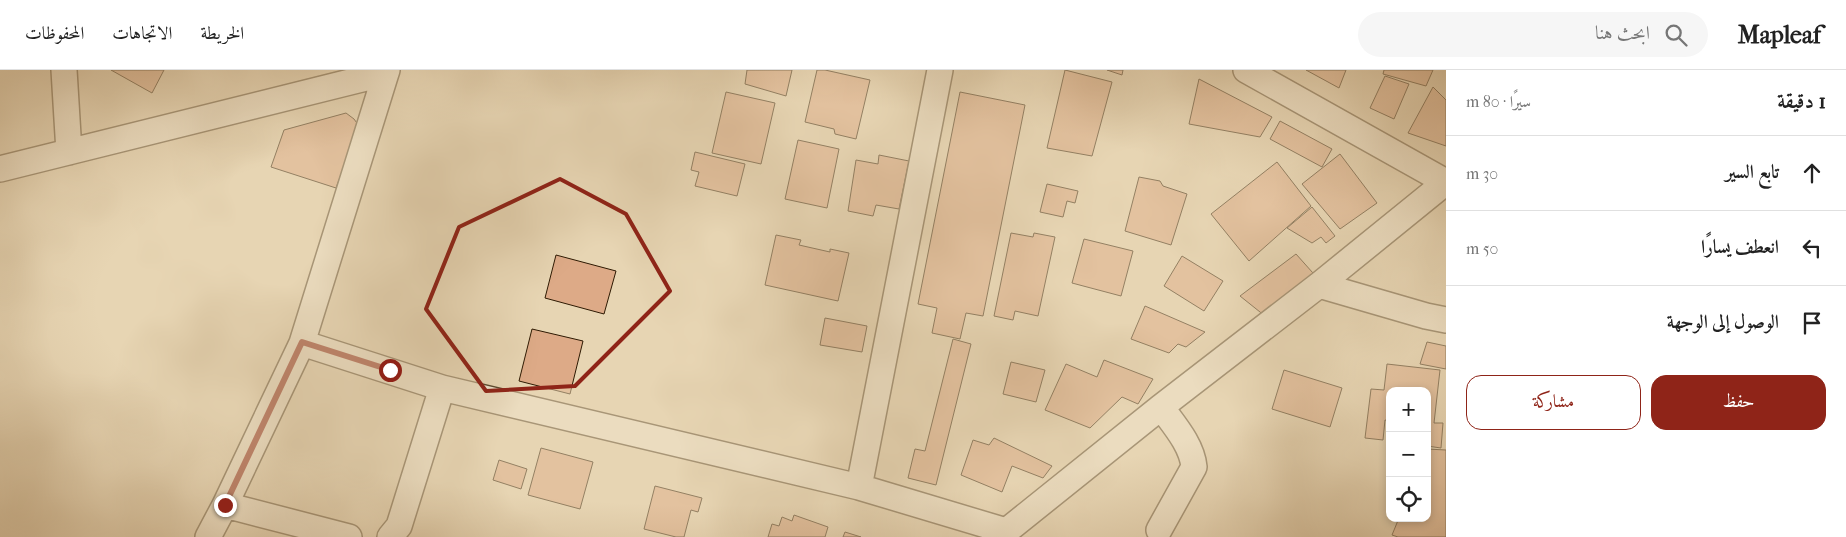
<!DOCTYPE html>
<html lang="ar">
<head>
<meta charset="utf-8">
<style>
  :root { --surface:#fff; --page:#f6f6f6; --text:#222; --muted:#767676; --line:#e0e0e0; --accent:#8f2418 }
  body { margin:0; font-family:"IM FELL French Canon",Amiri,serif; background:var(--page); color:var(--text); direction:rtl }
  .controls { position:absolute; right:15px; bottom:15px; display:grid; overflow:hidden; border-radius:10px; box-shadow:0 2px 8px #0003 }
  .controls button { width:45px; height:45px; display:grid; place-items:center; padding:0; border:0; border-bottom:1px solid var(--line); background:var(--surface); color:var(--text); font:25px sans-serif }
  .stop { position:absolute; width:15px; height:15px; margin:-11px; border:4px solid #8f2418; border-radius:50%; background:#fff }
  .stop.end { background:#8f2418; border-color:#fff; box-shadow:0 1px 5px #0008 }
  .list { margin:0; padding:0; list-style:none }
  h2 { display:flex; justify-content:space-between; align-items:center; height:65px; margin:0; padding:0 20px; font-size:21px }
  h2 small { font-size:16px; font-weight:400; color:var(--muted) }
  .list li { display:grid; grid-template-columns:32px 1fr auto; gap:15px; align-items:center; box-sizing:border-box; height:75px; padding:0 20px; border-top:1px solid var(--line) }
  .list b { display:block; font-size:19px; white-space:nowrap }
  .list em { font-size:16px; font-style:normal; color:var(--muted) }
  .actions { display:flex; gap:10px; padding:15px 20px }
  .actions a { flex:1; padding:11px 0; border:1px solid var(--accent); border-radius:15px; text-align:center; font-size:18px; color:var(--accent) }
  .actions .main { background:var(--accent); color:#fff }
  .icon { flex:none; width:28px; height:28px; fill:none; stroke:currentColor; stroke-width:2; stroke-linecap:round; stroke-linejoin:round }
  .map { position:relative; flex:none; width:1446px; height:467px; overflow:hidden; direction:ltr }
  header { display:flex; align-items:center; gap:30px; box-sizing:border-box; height:70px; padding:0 25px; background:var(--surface); border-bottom:1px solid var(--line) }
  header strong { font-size:24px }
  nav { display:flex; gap:28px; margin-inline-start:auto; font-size:18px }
  .search { width:350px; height:45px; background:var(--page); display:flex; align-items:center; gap:12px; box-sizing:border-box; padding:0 18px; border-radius:28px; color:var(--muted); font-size:19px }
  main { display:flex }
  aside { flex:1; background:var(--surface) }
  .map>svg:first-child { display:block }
  .building { fill:#ddaa87; stroke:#2e1a03 }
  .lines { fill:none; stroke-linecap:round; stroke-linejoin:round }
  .minor-casing { stroke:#5c492f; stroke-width:28 }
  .minor { stroke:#efe4ce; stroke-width:25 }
  .route { stroke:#8f2418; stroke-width:6 }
  .marked { fill:none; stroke:#8f2418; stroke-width:4; stroke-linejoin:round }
</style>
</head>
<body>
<header>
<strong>Mapleaf</strong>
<div class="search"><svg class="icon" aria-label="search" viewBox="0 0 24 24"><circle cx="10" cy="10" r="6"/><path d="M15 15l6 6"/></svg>ابحث هنا</div>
<nav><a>الخريطة</a><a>الاتجاهات</a><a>المحفوظات</a></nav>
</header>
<main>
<aside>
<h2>1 دقيقة<small>سيرًا · 80 m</small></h2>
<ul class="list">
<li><svg class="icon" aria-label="ahead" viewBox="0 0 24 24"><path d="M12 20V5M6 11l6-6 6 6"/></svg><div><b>تابع السير</b></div><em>30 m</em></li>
<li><svg class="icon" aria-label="left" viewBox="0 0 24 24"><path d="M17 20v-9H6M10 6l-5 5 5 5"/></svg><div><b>انعطف يسارًا</b></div><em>50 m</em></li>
<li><svg class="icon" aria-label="arrive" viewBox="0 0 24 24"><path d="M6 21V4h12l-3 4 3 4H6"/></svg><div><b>الوصول إلى الوجهة</b></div></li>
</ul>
<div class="actions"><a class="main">حفظ</a><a>مشاركة</a></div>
</aside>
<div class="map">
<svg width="1446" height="467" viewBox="0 0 1446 467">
  <rect width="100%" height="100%" fill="#e7d5b3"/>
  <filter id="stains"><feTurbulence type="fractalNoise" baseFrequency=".004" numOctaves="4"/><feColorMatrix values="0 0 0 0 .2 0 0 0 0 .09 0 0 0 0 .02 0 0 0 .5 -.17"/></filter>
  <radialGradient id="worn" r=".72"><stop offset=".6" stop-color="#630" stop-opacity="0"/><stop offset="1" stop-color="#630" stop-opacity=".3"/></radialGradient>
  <!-- building -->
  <path class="building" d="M111,0H164L152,23Z
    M747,0H792L786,26L745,14Z
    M817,0H825L870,10L856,69L835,64L834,59L805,52Z
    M1065,0L1112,12L1092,86L1047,78Z
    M1107,0H1123L1122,5Z
    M1306,0H1346L1339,18Z
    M1384,0H1433L1426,16L1383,4Z
    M1385,6L1409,14L1394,49L1370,38Z
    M1199,9L1272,47L1260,67L1189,54Z
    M1433,17L1446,30V76L1408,63Z
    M726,22L775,33L761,94L712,83Z
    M960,22L1025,35L983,246L966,243L960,269L932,263L937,238L918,234Z
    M346,43L354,49L359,56L336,118L271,97L284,60Z
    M1280,51L1332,79L1322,97L1270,69Z
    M798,70L839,79L827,138L785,129Z
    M695,82L745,94L737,126L695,116L699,102L691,100Z
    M1340,84L1377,133L1340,159L1302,114Z
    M879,85L909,91L899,139L876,135L873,146L848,141L856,90L878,94Z
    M1277,92L1311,136L1249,191L1211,144Z
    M1139,107L1160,111L1163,116L1187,124L1171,175L1125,161Z
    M1047,114L1078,121L1075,133L1067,131L1063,147L1040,142Z
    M1312,137L1335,166L1326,173L1321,167L1312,173L1287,158Z
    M1011,163L1033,167L1034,163L1055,167L1038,246L1015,241L1013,250L994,246Z
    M776,165L801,170L799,175L830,182V179L849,183L838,231L765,215Z
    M1084,169L1133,181L1121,226L1072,213Z
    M1296,184L1321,212L1265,246L1240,226Z
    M556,185L616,201L604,244L545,228Z
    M1182,186L1223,211L1204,241L1164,216Z
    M1145,236L1205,262L1186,277L1178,274L1169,283L1131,269Z
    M825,248L867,256L862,282L820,275Z
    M532,259L583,271L570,324L519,311Z
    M953,269L971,274L936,415L908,408L915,379L925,381Z
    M1427,272L1446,276V299L1420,294Z
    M1104,290L1153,309L1138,334L1122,327L1090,358L1045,340L1066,294L1097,307Z
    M1011,292L1045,300L1036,332L1003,324Z
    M1387,294L1440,300L1434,353H1443L1441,378L1427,376V321H1390V351L1385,350L1383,370L1365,368L1371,319L1384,320Z
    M1284,300L1342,318L1330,357L1272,339Z
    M994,368L1052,396L1043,408L1012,396L1002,422L961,405L973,370L989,375Z
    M541,378L593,392L580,439L528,425Z
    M1427,379L1446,380V467H1398L1392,465L1399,448H1427Z
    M499,390L527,399L521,419L493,410Z
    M655,416L702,428L698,442L691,440L684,467H676L644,459Z
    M794,445L828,457L825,467H768L772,454L779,456L782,447L792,451Z
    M845,462L861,467H843Z"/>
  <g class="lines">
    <!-- minor casing -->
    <g class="minor-casing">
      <path id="minor" d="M64,0L69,82
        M1246,0L1446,112
        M0,99L386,3L387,0
        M1319,215L1426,246L1446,250
        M302,273L442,318L859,417L1006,461
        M859,417L940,0
        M225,435L349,467
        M1159,460L1194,397C1192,375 1174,355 1161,337
        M208,467L225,435L302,273L386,3
        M390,467L399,456L442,318
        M999,467L1161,337L1319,215L1446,112"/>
    </g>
    <!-- minor -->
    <use href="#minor" class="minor"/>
  </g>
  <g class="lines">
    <!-- route -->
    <path class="route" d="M225,435L302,272L390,300"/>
  </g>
  <!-- marked area -->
  <path d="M0 0H1446V467H0ZM560,109L626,144L670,221L575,316L486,321L426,239L459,157Z" fill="#e7d5b3" fill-opacity=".55" fill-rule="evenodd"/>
  <path class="marked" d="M560,109L626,144L670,221L575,316L486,321L426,239L459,157Z"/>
  <rect width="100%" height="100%" filter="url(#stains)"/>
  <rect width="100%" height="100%" fill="url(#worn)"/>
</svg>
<div class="controls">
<button>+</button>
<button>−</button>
<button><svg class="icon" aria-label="locate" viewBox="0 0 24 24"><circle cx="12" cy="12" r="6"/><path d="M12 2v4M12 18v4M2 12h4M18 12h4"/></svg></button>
</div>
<div class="stop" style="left:390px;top:300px"></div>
<div class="stop end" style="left:225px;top:435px"></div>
</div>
</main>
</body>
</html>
